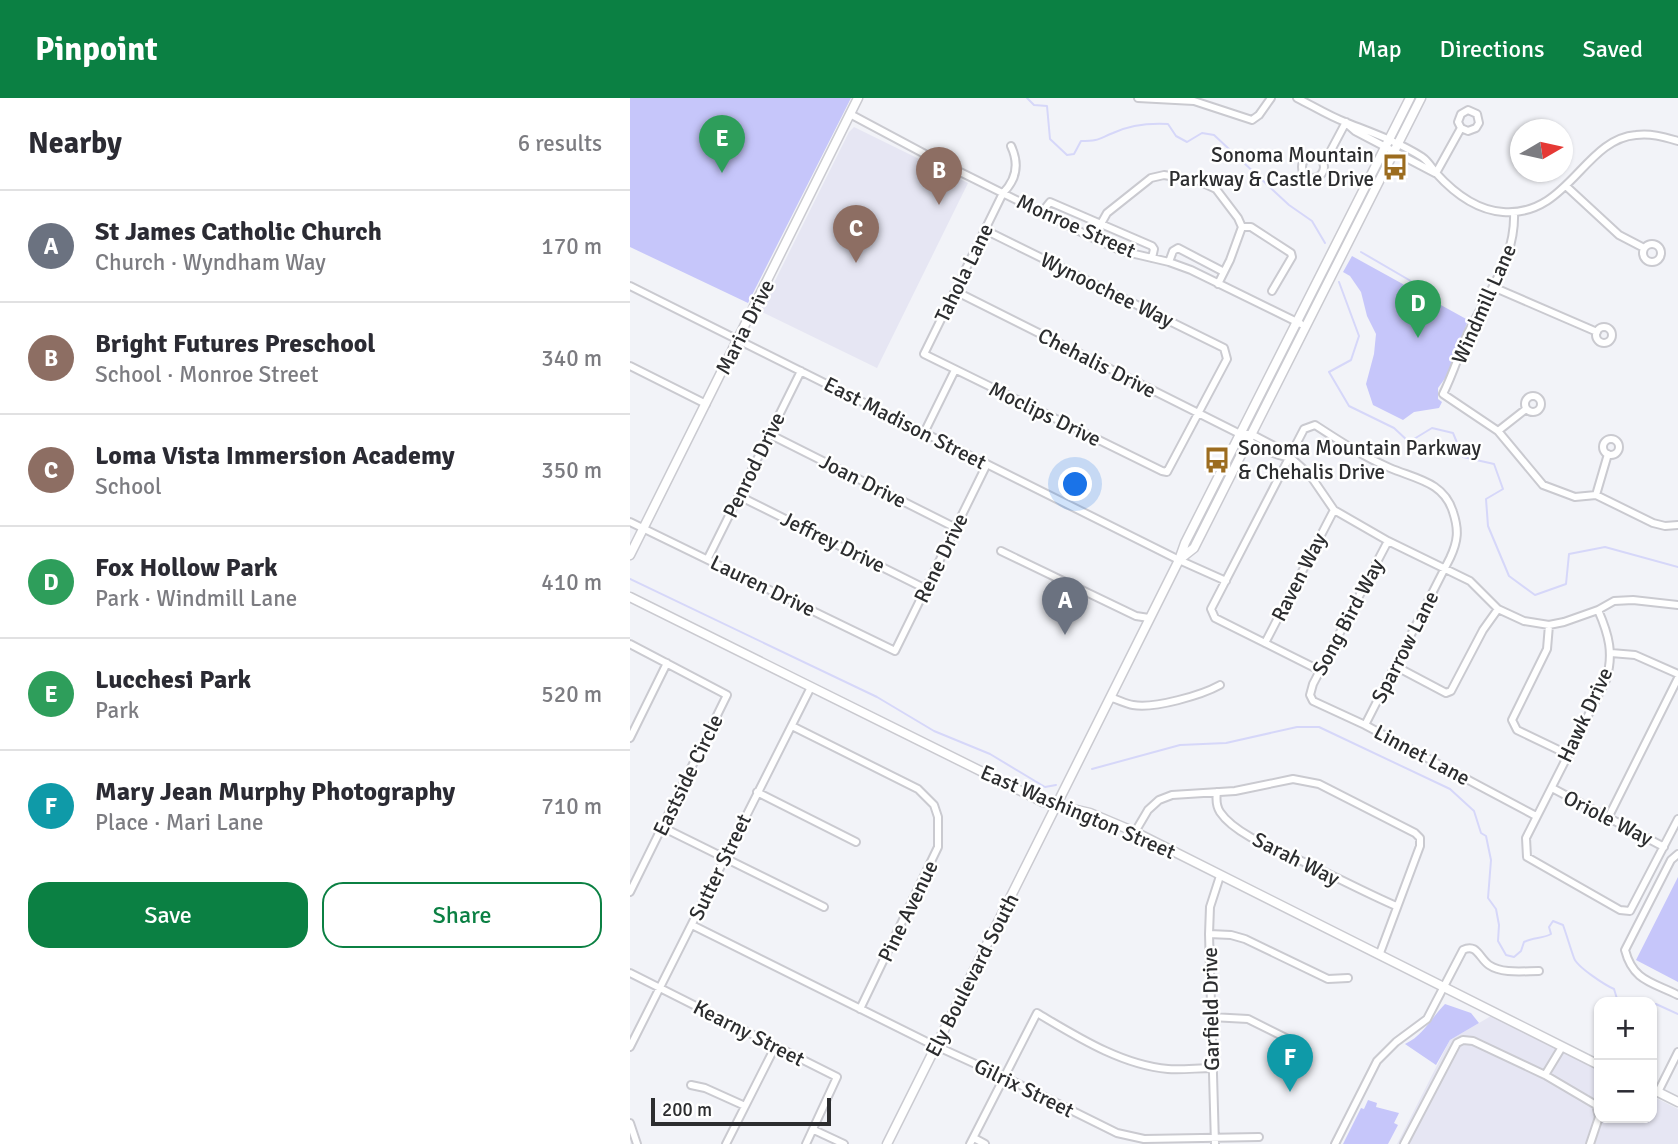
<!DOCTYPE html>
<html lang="en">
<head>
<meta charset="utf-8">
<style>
  :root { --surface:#fff; --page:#f2f2f3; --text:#2b2b33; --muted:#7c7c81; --line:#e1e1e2; --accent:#0b8043 }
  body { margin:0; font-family:Signika,sans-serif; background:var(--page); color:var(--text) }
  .controls { position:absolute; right:21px; bottom:21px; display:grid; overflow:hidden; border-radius:14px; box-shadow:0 2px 5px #0004 }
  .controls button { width:63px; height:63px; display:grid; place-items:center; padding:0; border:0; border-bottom:2px solid var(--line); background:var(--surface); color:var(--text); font:35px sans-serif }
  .compass { position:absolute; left:880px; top:21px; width:63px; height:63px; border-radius:50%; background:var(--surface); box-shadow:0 2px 5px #0004; rotate:81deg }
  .scale { position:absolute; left:21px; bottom:18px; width:180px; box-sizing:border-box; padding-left:7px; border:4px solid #2c2d2f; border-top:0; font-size:19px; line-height:24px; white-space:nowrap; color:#2c2d2f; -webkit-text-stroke:5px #fff; paint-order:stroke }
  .you { position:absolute; left:446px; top:387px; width:24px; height:24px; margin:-18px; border:5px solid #fff; border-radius:50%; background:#1a73e8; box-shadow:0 0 0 10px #1a73e833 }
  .badge { display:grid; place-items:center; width:46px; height:46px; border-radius:50%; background:var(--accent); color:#fff; font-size:23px; font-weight:700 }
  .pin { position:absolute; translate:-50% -58px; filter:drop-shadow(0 2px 4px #0008) }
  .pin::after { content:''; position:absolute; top:37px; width:24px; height:21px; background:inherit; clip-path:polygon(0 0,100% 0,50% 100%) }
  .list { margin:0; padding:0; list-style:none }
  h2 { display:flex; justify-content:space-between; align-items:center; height:91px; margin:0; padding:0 28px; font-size:30px }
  h2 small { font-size:23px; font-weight:400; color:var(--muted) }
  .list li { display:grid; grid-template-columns:46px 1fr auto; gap:21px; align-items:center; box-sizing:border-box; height:112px; padding:0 28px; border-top:2px solid var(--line) }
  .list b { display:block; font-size:26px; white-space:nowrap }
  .list p { margin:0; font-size:23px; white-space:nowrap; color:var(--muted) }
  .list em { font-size:23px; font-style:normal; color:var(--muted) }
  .actions { display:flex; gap:14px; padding:21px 28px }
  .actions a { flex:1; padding:16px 0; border:2px solid var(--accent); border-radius:21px; text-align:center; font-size:24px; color:var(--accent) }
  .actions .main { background:var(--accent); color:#fff }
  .map { position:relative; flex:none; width:1048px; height:1046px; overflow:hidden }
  header { display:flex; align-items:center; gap:42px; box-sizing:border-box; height:98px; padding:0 35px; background:var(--accent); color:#fff }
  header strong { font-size:33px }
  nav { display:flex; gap:38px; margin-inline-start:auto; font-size:24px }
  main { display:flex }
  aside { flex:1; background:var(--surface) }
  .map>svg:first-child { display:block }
  .built { fill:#e6e6f3 }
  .green { fill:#c6c6fa }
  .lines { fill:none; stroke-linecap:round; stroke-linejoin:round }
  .stream { stroke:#d6d7f9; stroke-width:2 }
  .street-casing { stroke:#cacad0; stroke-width:10 }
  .secondary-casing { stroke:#cacad0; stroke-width:11 }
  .street { stroke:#fff; stroke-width:6 }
  .secondary { stroke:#fff; stroke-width:8 }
  .labels { text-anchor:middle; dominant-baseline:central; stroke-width:5; stroke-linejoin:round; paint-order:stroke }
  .poi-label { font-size:21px; fill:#2c2d2f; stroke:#fff; text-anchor:end }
  .street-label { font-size:21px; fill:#2c2d2f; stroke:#fff }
</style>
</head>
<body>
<header>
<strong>Pinpoint</strong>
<nav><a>Map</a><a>Directions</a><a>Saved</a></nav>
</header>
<main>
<aside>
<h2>Nearby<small>6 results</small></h2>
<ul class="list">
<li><span class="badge" style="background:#6b7280">A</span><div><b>St James Catholic Church</b><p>Church · Wyndham Way</p></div><em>170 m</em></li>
<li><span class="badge" style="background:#8d6e63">B</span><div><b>Bright Futures Preschool</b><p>School · Monroe Street</p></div><em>340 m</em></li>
<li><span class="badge" style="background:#8d6e63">C</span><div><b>Loma Vista Immersion Academy</b><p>School</p></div><em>350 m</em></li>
<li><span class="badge" style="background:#2e9e5b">D</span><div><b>Fox Hollow Park</b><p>Park · Windmill Lane</p></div><em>410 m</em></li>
<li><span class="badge" style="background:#2e9e5b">E</span><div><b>Lucchesi Park</b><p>Park</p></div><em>520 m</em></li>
<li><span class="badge" style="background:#0f9aa8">F</span><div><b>Mary Jean Murphy Photography</b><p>Place · Mari Lane</p></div><em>710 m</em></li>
</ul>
<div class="actions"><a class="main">Save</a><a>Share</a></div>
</aside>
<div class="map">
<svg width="1048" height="1046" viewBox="0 0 1048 1046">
  <rect width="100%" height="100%" fill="#f2f3f8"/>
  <!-- built -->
  <path class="built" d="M224,29L338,85L247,270L130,213L219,34Z
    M861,918L969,972V1020H1022V998L1048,1011V1046H767L820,942Z"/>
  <!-- green -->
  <path class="green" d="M0,0H221L118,205L0,149Z
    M722,158L838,222L821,272L808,290V301L812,304L809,310L784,314L773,322L743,307L736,286L744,256L746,236L737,218L731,194L720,178L713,174Z
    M1048,779V884L1006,862Z
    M815,906L841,915L849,925L820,942L806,967L775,946C794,937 801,920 815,906Z
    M738,1002L747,1005L746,1009L769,1015L764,1025L768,1027L758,1046H713L731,1010L734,1011Z"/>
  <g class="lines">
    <!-- stream -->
    <path class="stream" d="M397,0L404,7L417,8L420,41L437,57L444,56L451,43C469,43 468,41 483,35C500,27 519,25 538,26L546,38L557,44L572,35L584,37L659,107L682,123L695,145
      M731,154L798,193
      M709,184L729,238L721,262L699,274L719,308L764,330L779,344L802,330L823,335L833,359L864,366L873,391L856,401L858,428L879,478L905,497L936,486L939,456L975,449L1048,469
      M0,481L247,599L304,633L360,656L415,689L426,687
      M462,671L550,647L596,645L667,629H689L820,691L844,713L851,735L856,738L861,762L858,800L866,811L869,827L868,843L876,857L884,859L891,853L894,844C904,839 912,841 921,836L919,829L923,823L933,827C937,838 940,849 944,860C947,869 975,887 984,891L988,904
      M1022,908L1026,906L1048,916"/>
    <!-- street casing -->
    <g class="street-casing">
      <path id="street" d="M508,0L564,3L622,22L629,17L641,0
        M667,0C683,8 699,18 715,24C740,34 769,44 792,59C798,63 802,70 806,75C824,95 846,112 873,114C938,119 954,41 1006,37C1021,35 1034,39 1048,43
        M220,16L308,63L463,140L492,153L539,164L561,172L671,226
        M717,26L725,33L805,75
        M672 69a11 11 0 1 1 22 0a11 11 0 1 1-22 0Z
        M691,62L699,56L716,24
        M806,75L831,30L828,24L831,16L838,12L847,16L849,25L846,30L838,33L831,30
        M937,89L989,137L1014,150
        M412,114L420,104L522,148L524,151L522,160
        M884,114C886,161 857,195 838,235C829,256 823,276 813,296L868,333L913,387L945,399L966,397L1023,425L1035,428L1048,427
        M612,129H621L661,155L662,159L642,193
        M355,132L594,250L597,261L537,374L532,373L294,256L373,95C387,81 389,65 381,48
        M463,140L477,115L521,80L534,77L569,83L586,91L608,120L612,129L600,162L588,186
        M1013 155a9 9 0 1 1 18 0a9 9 0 1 1-18 0Z
        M539,164L543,153L548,150L594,174
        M0,188L549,462L596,483
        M863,189L967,234
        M325,193L610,336C623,347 641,356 657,359
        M966 237a8 8 0 1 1 16 0a8 8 0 1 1-16 0Z
        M0,268L76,306
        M895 306a8 8 0 1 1 16 0a8 8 0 1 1-16 0Z
        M868,333L896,311
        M294,335L325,272
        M139,336L326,430
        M610,336H621L652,352L680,377L704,412L758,443L840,483L868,511L894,523L919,527L934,524L968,512L984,503L1003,502L1048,507
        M973 349a8 8 0 1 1 16 0a8 8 0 1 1-16 0Z
        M966,397L978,356
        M109,398L296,491
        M0,424L265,553L357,366
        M758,443L683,586L680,597L683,603L735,627L906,718
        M371,453L506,518L519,520
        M78,460L171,273
        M968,512C979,537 984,556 976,582L896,740L897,759L990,812L1000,813L1048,721
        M919,527L917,551L882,622L887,632L937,656
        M635,545L704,412
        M0,546L97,597L0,794
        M981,555L1005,557L1048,576
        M765,568L816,595L821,593L853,532L868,511
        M691,573L585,520L581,511L674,331L685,327C708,342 734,359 760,370C786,381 814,384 823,414C829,432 828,443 820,460L735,627
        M482,600C489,602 496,606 503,607C524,611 572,597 590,587
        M162,628L288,691L304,707L308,719V749L230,911
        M0,640L37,565
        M922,690L1034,749
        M127,694L226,744
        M587,694C586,701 586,708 590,714C606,738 653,754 678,766C708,780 736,795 766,808
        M978,720L1048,580
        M32,729L194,809
        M505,734L518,712L529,702L542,697L605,693L663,681L689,686L785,735L790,740V748L750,855
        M1048,756L1041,762L995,852C1003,883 1022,884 1048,897
        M62,827L295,943L374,979L487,1035L514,1041L629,1039
        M579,836L601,837L615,841L698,881L718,880
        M0,875L207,979L176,1046
        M581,919L618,921L660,942L663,945L666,954L659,970
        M0,949L181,589
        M915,977L966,1007L969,1019L960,1046
        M61,987L75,990L115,1008
        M1028,994L1048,954
        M0,1025L7,1046
        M184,1032L214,1046
        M344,1040L355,1046
        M96,1046L145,949
        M340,1046L407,915C446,938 491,967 538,971C552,972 568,970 582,970
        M585,1046L579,836L580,809L590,778
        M705,1046L747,963L766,944L797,921L833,852C847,845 849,860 859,867C872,876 894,873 909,873
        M774,1046L827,945L833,942L843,943L915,977L932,949"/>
    </g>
    <!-- secondary casing -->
    <g class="secondary-casing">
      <path id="secondary" d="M0,457L228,0
        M550,461L564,450L791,0
        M0,499L413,704L460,715L505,734L969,967
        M1022,991L1048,1004
        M257,1046L549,462L555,445L780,0"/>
    </g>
    <!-- street -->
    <use href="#street" class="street"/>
    <!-- secondary -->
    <use href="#secondary" class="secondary"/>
  </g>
  <!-- icons -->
  <defs>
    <g id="bus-bare" transform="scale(2.1)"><path d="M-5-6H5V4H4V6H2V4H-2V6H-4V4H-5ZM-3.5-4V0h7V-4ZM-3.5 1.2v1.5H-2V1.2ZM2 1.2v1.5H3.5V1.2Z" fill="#9c6c1f" stroke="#fff" stroke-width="2.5" paint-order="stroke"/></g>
  </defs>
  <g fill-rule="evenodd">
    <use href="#bus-bare" x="765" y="69"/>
    <use href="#bus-bare" x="587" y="362"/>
  </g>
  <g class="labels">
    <!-- poi labels -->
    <g class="poi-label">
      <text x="744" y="57">Sonoma Mountain<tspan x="744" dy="24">Parkway &amp; Castle Drive</tspan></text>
      <text x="608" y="350" text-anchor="start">Sonoma Mountain Parkway<tspan x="608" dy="24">&amp; Chehalis Drive</tspan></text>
    </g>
    <!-- street labels -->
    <g class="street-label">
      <text transform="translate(446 128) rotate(24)">Monroe Street</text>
      <text transform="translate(334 175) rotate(-64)">Tahola Lane</text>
      <text transform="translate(477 192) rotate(26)">Wynoochee Way</text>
      <text transform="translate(854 206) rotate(-66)">Windmill Lane</text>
      <text transform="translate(115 229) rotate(-63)">Maria Drive</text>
      <text transform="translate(467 265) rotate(27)">Chehalis Drive</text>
      <text transform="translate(415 316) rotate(26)">Moclips Drive</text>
      <text transform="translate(275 325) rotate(27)">East Madison Street</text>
      <text transform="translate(124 367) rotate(-64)">Penrod Drive</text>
      <text transform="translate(233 383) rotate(27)">Joan Drive</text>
      <text transform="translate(203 444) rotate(26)">Jeffrey Drive</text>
      <text transform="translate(311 460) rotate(-64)">Rene Drive</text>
      <text transform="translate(669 479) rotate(-63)">Raven Way</text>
      <text transform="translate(133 488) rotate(26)">Lauren Drive</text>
      <text transform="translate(718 519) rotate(-62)">Song Bird Way</text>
      <text transform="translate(775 549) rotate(-63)">Sparrow Lane</text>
      <text transform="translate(955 617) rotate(-65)">Hawk Drive</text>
      <text transform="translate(792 657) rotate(28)">Linnet Lane</text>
      <text transform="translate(58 677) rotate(-64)">Eastside Circle</text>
      <text transform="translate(448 714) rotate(23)">East Washington Street</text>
      <text transform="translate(978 720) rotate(27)">Oriole Way</text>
      <text transform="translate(666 761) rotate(27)">Sarah Way</text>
      <text transform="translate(90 769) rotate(-64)">Sutter Street</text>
      <text transform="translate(278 813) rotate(-64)">Pine Avenue</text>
      <text transform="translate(342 877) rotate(-63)">Ely Boulevard South</text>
      <text transform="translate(581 911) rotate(-91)">Garfield Drive</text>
      <text transform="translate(119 935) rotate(27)">Kearny Street</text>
      <text transform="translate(394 990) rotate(26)">Gilrix Street</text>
    </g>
  </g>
</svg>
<div class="controls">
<button>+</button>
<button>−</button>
</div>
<svg class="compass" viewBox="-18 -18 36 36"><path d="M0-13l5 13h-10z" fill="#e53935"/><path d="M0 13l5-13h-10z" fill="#7c7c81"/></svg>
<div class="scale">200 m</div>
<div class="you"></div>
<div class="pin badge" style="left:435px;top:537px;background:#6b7280">A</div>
<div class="pin badge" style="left:309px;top:107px;background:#8d6e63">B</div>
<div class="pin badge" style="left:226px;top:165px;background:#8d6e63">C</div>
<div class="pin badge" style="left:788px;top:240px;background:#2e9e5b">D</div>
<div class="pin badge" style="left:92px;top:75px;background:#2e9e5b">E</div>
<div class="pin badge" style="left:660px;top:994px;background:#0f9aa8">F</div>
</div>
</main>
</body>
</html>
